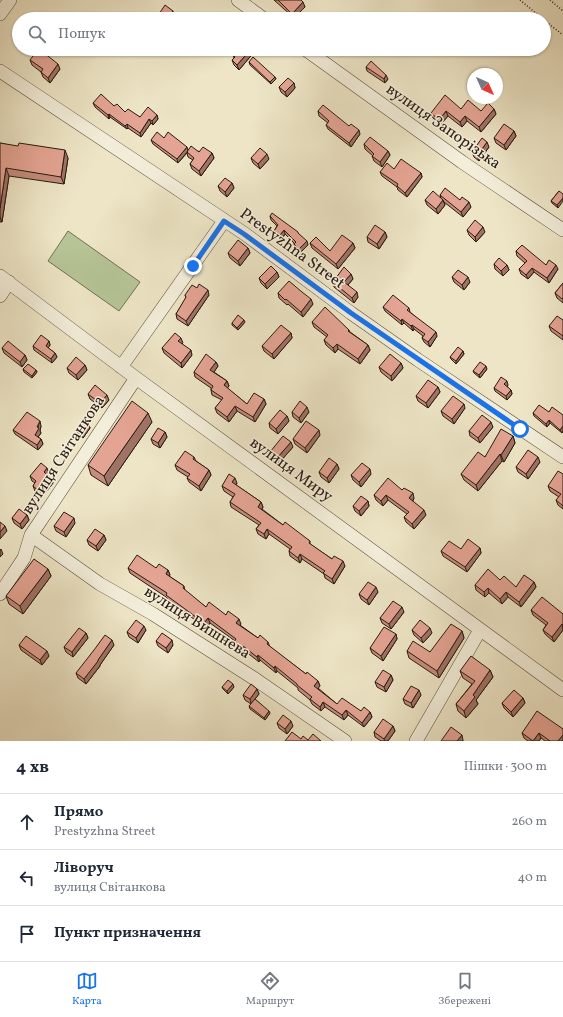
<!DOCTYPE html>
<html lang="uk">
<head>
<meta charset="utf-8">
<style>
  :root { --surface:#fff; --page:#f6f6f7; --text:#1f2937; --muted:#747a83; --line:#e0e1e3; --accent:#1a73e8 }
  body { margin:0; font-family:Vollkorn,serif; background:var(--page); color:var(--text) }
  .compass { position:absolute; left:467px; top:68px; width:36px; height:36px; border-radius:50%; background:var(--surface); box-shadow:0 1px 3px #0004; rotate:135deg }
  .stop { position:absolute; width:12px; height:12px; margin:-9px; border:3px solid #1a73e8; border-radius:50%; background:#fff }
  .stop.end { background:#1a73e8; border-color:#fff; box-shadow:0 1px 4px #0008 }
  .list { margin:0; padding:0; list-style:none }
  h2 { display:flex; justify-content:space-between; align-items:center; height:52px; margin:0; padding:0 16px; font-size:17px }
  h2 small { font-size:13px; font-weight:400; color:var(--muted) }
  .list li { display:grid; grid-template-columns:26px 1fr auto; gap:12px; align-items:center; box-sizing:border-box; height:56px; padding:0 16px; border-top:1px solid var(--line) }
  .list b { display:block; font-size:15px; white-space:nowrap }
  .list p { margin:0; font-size:13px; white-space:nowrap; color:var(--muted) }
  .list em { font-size:13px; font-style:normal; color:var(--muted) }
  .icon { flex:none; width:22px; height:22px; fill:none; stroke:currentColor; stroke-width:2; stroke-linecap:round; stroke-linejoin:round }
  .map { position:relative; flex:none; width:563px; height:741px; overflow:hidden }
  .search { position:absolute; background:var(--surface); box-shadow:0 1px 3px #0004; left:12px; right:12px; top:12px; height:44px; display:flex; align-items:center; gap:10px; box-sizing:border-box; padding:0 14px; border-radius:22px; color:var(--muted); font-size:15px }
  .sheet { height:220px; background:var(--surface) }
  nav { display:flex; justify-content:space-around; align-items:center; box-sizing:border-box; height:56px; border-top:1px solid var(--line); background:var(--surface); font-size:11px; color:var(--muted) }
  nav a { display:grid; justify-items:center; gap:2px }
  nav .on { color:var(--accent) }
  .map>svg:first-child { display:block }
  .green { fill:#b6c597; stroke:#707054 }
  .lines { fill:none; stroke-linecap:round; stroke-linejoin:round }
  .minor-casing { stroke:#5b4e3e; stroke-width:14 }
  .path { stroke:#2a1b11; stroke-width:1.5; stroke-dasharray:1 2; stroke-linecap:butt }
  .minor { stroke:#f3eeda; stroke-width:13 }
  .wall { fill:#c48d7e; stroke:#2a1b11 }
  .shaded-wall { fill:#a07367; stroke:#2a1b11 }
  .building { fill:#e4a493; stroke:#2a1b11 }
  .route { stroke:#1a73e8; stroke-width:5 }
  .labels { text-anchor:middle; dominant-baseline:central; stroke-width:3; stroke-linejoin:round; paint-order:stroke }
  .street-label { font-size:16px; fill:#2a1b11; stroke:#f3eeda }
</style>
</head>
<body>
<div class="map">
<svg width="563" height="741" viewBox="0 0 563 741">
  <rect width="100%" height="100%" fill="#ede5c6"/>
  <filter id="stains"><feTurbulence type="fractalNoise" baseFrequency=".005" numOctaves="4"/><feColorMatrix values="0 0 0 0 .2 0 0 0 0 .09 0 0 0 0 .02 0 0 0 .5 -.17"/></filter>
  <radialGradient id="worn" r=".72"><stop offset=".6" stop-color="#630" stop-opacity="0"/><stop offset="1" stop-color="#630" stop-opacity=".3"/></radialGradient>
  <!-- green -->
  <path class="green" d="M68,231L140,282L119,311L48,261Z"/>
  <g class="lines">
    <!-- minor casing -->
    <g class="minor-casing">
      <path id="minor" d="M238,0L264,19
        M0,14L10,0
        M305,49L462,162L563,230
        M0,71L245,234L351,313L418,360L563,457
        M0,276L136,378L563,690
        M0,296L9,282
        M121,367L224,221
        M31,535L100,584L153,614L255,679L345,741
        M0,594L24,558L31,535L136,378
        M416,741L480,630"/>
    </g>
    <!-- path -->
    <path class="path" d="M520,0L543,19
      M550,0L563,11
      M544,20L563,35"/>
    <!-- minor -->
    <use href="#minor" class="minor"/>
  </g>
  <!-- wall -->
  <path class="wall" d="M274,0H301L305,7L294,18Z
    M159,14L174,16L172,19H162Z
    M330,49H337L334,53Z
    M255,51L239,70L234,65L232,60L234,58L233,54Z
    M30,60L60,69L50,83L43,77L41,72L32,65Z
    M249,62L275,77L276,79L271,84L250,65Z
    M366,67L388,79L385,83L367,71Z
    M294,83L295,88L287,97L281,92L279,87Z
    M93,103L114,106L125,112L140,117L157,115L158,119L153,125L151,123L141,137L128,128L127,129L110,117L109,119L95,107Z
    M461,109L481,111L494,109L496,114L481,132L467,121L462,127L448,116L441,124L433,118L431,113Z
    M318,111L360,134L351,147L328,129L326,125L328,123L319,116Z
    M514,131L516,136L506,150L496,143L494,138Z
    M164,138L188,150L212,153L214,158L201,176L192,169L190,164L193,160L188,157L187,153L178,163L153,144L151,140Z
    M0,143L68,158L64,184L9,176L2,222H0Z
    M364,144L388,151L390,155L382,167L374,161L372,156H373L365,149Z
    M489,147L479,161L474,157L472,152Z
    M251,158L269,159L260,169L253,163Z
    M394,169L421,173L422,177L407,197L398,190L397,187L382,176L380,172Z
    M232,183L234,188L227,197L220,191L218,186Z
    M559,191L558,208L552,203L551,201Z
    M440,195L460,200L471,207L463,217L444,202L445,205L438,214L427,205L425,200L441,198Z
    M270,216L299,234L308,245L301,252L295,247L294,244V243L285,234L282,239L275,234L274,231L277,226L271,220Z
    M467,230L485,232L476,242L469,235Z
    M385,232L387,237L379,249L368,242L367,237Z
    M310,243L330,251L353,243L355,248L338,269L312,248Z
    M248,248L250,253L240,266L230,258L228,253Z
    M516,251L546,265L558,269L549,283L534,272L528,279L521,274L519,269L525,263L517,256Z
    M494,264L507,265L509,270L503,276L495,269Z
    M277,272L279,277L267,289L261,283L259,278Z
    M351,274L353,279L348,285L358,297L354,303L334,287L333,282Z
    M452,277L470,282L464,290L454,282Z
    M563,283V303L557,298L555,293Z
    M278,293L313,304L303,317L288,304L287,305L279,298Z
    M185,295H209L188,326L177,319L176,314L186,298Z
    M383,307L409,308L410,312L437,336L430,347L424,342L422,338L423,336L414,329L413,331L404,323L402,325L385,311Z
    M563,320V340L551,331L549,326Z
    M245,322L238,330L232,325V323Z
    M312,322L349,330L350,332L368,345L370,350L360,364L338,349L335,353L326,345L324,340L327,337L314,327Z
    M291,333L292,338L274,359L264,351L262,346Z
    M49,341L50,345L48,348L55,353L57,357L52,363L34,350L33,346Z
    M183,343L182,344L192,355L182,368L164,353L162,348Z
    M2,348L25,355L27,360L22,367L4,353Z
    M463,351L464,354L456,364L451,359L450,357Z
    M216,362L218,366L214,372L227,381L229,386L227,388L247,404L264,399L266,404L255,422L237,411L229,422L217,413L215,408L222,400L212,395L211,390V388L195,377L194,372Z
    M401,363L403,368L392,381L381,372L379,367Z
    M85,365L87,370L78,380L69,373L67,368Z
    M23,369L36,370L37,372L32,378L24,372Z
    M487,369L480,378L474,373L473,371Z
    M508,385L507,387L511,390L512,394L507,400L495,391L494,388Z
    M438,387L440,392L428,408L418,401L416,396Z
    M88,394L109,400L102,408L90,399Z
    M465,408L454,424L443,416L441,411Z
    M292,412H309L301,423L293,417Z
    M549,412L563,415V431L562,433L550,423L547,427L534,416L533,413Z
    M287,416L289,421L278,434L270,428L269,423Z
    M152,422L108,486L91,475L88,465Z
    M89,425L90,428L83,438L78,434L77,431Z
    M41,426L40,431L41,433L38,437L41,439L43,444L38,450L15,434L13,430Z
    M493,427L480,443L470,436L469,431Z
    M165,432L167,437L160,448L153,444L151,439Z
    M320,435L307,453L295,444L293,439Z
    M513,436L515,443L504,462L502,461L478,491L464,480L461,474Z
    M293,447L279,463L271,457L270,452Z
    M194,457L196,461L209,470L211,475L201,491L189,482L187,478L188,477L177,470L175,465Z
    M540,462L528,479L518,472L516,467Z
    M337,464L339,469L329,483L321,477L319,472Z
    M49,473L47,475L51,478L53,483L42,497L35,491L33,486L35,483L32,481L30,476Z
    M371,474L361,487L353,480L351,475Z
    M563,474V509L558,505L556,500L559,497L550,491L548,486Z
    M237,483L236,485L261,502L263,507L262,509L283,525L310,541V544L332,559L345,566L334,584L325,578L324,574L302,559L300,563L290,556L289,551L290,549L269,534L266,539L258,534L256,529L259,525L231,507L230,502L233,497L224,491L222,486Z
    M402,490L414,498L413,501L426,515L414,529L406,522L404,517L407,514L388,500L383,506L376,500L374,495Z
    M368,501L369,506L361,516L355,511L353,506Z
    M27,515L29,520L22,529L14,523L12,518Z
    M75,523L66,537L56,531L54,526Z
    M104,535L106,540L98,551L89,545L87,540Z
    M480,548L481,553L467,572L443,556L441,551Z
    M128,568H156L168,570L170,575L169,576L184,586L185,591L206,607L226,615L241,624L240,625L258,638L268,642L270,647L306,674L318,681L320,686L318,688L337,704L361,711L370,712L372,717L364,727L348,715L344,720L325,707L321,711L312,704L310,700L298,690V688L277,671L276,673L260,660L259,662L245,651L244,653L236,647L234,642L235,641L210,623L206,628L168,600L166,597L130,573Z
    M48,569L51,576L23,614L9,604L6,596Z
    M500,580L516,587L534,582L536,587L521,607L508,597L502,604L489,593L485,597L476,590L475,585Z
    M378,592L369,605L361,599L359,594Z
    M531,610L563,614V630L554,642L545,634L543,630L546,625L533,615Z
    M404,612L391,629L382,623L380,618Z
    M146,630L138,643L129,637L127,632Z
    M412,630L432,633L423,643L414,635Z
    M462,631L464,638L439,678L409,658L407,651L430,652Z
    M86,633L88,638L73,657L66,652L64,647Z
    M396,634L397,639L383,661L372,653L370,648Z
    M156,641L173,645L168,653L158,646Z
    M19,645L49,656L42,665L21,650Z
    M114,645L100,665V666L86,684L78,678L76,673Z
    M490,670L493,677L476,700L478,704L466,718L458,711L456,704L472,684L463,678L460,671Z
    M391,675L393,680L386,692L377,687L375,682Z
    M222,687H234L228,694L223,689Z
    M257,689L259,694L255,699L270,713L265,720L250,709L249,706L251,704L245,700L243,695Z
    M421,695L413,708L405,704L403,699Z
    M523,698L525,703L513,717L504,708L502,703Z
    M277,723L293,726L287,734L279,728Z
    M393,726L395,731L388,741H381L375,737L374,732Z
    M563,729V741H545L541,738L539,741H528L524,738L522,733Z"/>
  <!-- shaded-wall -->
  <path class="shaded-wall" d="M303,2L305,7L294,18L292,14Z
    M173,11L174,16L172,19H166Z
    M251,49H254L255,51L239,70L237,65Z
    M333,49H337L334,53Z
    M58,64L60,69L50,83L48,78Z
    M386,75L388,79L385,83L384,79Z
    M275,77L276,79L271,84L270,82Z
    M294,83L295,88L287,97L285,92Z
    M494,109L496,114L481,132L479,127Z
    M446,111L448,116L441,124L439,120Z
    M109,114L110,117L109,119L108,115Z
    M157,115L158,119L153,125L152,121Z
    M465,116L467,121L462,127L460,122Z
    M149,119L151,123L141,137L140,133Z
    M127,124L128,128L127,129L125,126Z
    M359,130L360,134L351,147L349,143Z
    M514,131L516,136L506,150L504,145Z
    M487,142L489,147L479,161L477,156Z
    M187,147L188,151L178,163L177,159Z
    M65,150L68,158L64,184L61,177Z
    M388,151L390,155L382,167L380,162Z
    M212,153L214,158L201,176L199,171Z
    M267,154L269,159L260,169L258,164Z
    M6,168L9,176L2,222L0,217V208Z
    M421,173L422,177L407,197L405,193Z
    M232,183L234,188L227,197L225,192Z
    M563,198V201L558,208L557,205Z
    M443,200L445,205L438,214L436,209Z
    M469,202L471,207L463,217L461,212Z
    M483,227L485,232L476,242L475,237Z
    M284,230L285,234L282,239L280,235Z
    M385,232L387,237L379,249L377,244Z
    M307,241L308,245L301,252L299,249Z
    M353,243L355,248L338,269L336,264Z
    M248,248L250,253L240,266L238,261Z
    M507,265L509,270L503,276L501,271Z
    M556,265L558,269L549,283L547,278Z
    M532,268L534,272L528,279L526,275Z
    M277,272L279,277L267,289L265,284Z
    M351,274L353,279L346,287L344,282Z
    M468,277L470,282L464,290L462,285Z
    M208,290L209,295L188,326L186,321Z
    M357,292L358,297L354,303L352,298Z
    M311,299L313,304L303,317L301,312Z
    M402,319L404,323L402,325L401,321Z
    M244,320L245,322L238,330L237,328Z
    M412,325L414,329L413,331L411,326Z
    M436,332L437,336L430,347L428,342Z
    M291,333L292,338L274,359L272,354Z
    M181,338L183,343L180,346L178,341Z
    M49,341L50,345L47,350L46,346Z
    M337,344L338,349L335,353L333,348Z
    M368,345L370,350L360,364L358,359Z
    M191,350L192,355L182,368L181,363Z
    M463,351L464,354L456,364V361Z
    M55,353L57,357L52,363L51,359Z
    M25,355L27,360L22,367L20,362Z
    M216,362L218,366L212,375L210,370Z
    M401,363L403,368L392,381L391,376Z
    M85,365L87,370L78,380L76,375Z
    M486,366L487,369L480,378L479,375Z
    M36,370L37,372L32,378V376Z
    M227,381L229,386L226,390L224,385Z
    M507,381L508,385L506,388L504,384Z
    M438,387L440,392L428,408L426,403Z
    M511,390L512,394L507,400L506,396Z
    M107,395L109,400L102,408L100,403Z
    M264,399L266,404L255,422L253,417Z
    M464,404L465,408L454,424L452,419Z
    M235,406L237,411L229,422L227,417Z
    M307,407L309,412L301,423L299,418Z
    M148,413L152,422L108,486L104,476Z
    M287,416L289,421L278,434L276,429Z
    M549,420L550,423L547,427L546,424Z
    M40,421L41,426L40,431L41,433L36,440L35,435Z
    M491,422L493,427L480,443L478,438Z
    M89,425L90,428L83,438L82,435Z
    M563,426V431L562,433L560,430Z
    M319,430L320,435L307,453L305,448Z
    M165,432L167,437L160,448L158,443Z
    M513,436L515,443L504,462L501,455Z
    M41,439L43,444L38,450L37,445Z
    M291,442L293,447L279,463L277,458Z
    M500,454L502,461L478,491L476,485Z
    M538,457L540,462L528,479L526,474Z
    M337,464L339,469L329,483L327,478Z
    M47,468L49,473L45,477L44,472Z
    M370,469L371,474L361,487L359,482Z
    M209,470L211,475L201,491L199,486Z
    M51,478L53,483L42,497L40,492Z
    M235,478L237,483L234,487L232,482Z
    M413,493L414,498L411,503L409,498Z
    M386,495L388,500L383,506L381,501Z
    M368,501L369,506L361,516L359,511Z
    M261,502L263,507L260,512L258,507Z
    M424,510L426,515L414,529L412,524Z
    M27,515L29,520L22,529L20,524Z
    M74,518L75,523L66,537L64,532Z
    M5,526L7,531L0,539V532Z
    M267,529L269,534L266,539L264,534Z
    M104,535L106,540L98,551L96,546Z
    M480,548L481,553L467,572L465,567Z
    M1,549L3,554L0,557V550Z
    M300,554L302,559L300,563L298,558Z
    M343,561L345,566L334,584L332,579Z
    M48,569L51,576L23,614L20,606Z
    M168,570L170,575L168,579L166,574Z
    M534,582L536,587L521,607L519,602Z
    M376,587L378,592L369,605L367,600Z
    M488,588L489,593L485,597L484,592Z
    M506,592L508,597L502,604L500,599Z
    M402,607L404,612L391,629L389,624Z
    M208,618L210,623L206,628L204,623Z
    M239,619L241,624L238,628L236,623Z
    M562,624L563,630L554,642L552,637Z
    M144,626L146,630L138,643L136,638Z
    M430,628L432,633L423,643L421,638Z
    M462,631L464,638L439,678L437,671Z
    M86,633L88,638L73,657L72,652Z
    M396,634L397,639L383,661L381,656Z
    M112,640L114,645L100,665V666L86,684L84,679Z
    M172,640L173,645L168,653L166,648Z
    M243,646L245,651L244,653L242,648Z
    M47,651L49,656L42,665L40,660Z
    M258,655L260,660L259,662L257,657Z
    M275,666L277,671L276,673L274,668Z
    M490,670L493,677L476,700L478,704L466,718L464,711L473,695Z
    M391,675L393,680L386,692L384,687Z
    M318,681L320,686L316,691L314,686Z
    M233,684L234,687L228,694L227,691Z
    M257,689L259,694L251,704L250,699Z
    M419,690L421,695L413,708L411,703Z
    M523,698L525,703L513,717L511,712Z
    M323,702L325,707L321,711L320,707Z
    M346,710L348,715L344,720L342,715Z
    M269,711L270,713L265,720L264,718Z
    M370,712L372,717L364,727L362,723Z
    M291,721L293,726L287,734L285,729Z
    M393,726L395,731L388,741H385L384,739Z
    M539,733L541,738L539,741H533Z
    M462,735L463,740V741H457Z
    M563,735V741H558Z"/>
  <!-- building -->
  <path class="building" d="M278,0H301L303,2L292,14Z
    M165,5L173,11L166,19L159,14Z
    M38,49H39L58,64L48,78L41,72L43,69L30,60Z
    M238,49H251L237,65L232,60L235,57L233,54Z
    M253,57L275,77L270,82L249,62Z
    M371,61L386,75L384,79L366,67Z
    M288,78L294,83L285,92L279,87Z
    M101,94L114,106L117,104L125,112L128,109L140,117L148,107L157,115L152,121L149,119L140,133L127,124L125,126L109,114L108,115L93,103Z
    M445,95L461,109L468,100L481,111L488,103L494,109L479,127L465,116L460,122L446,111L439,120L431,113Z
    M323,105L349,126L351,124L359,130L349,143L326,125L329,121L318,111Z
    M504,124L514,131L504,145L494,138Z
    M157,132L164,138L168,132L187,147L177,159L151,140Z
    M370,137L388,151L380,162L372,156L374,154L364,144Z
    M482,138L487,142L477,156L472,152Z
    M0,143L18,146L19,143L65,150L61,177L6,168L0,208Z
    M191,146L199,152L203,147L212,153L199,171L190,164L194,158L187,152Z
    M260,148L267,154L258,164L251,158Z
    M401,159L421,173L405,193L397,186L398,184L380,172L387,163L394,169Z
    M225,178L232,183L225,192L218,186Z
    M445,188L460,200L462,197L469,202L461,212L440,195Z
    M433,191L443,200L436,209L425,200Z
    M559,191L563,194V198L557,205L551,201Z
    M272,213L298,232V233L307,241L299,249L294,244L296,242L284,230L280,235L274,231L278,225L270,216Z
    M475,220L483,227L475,237L467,230Z
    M375,225L385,232L377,244L367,237Z
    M342,235L353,243L336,264L310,243L316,237L330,251Z
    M238,240L248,248L238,261L228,253Z
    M522,245L546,265L549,260L556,265L547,278L532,268L526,275L519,269L527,261L516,251Z
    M499,258L507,265L501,271L494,264Z
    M271,266L277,272L265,284L259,278Z
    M344,267L351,274L344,282L357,292L352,298L333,282Z
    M458,270L468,277L462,285L452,277Z
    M289,281L302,292L311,299L301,312L286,299L285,300L278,293Z
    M563,283V298L562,299L555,293Z
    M199,284L208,290L186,321L176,314L186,297L185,295L192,285L197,288Z
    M393,295L409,308L407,310L436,332L428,342L422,338L425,334L412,325L411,326L402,319L401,321L383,307Z
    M325,307L349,330L348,331L368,345L358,359L337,344L333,348L324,340L328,335L312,322Z
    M238,315L244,320L237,328L232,323Z
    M557,316L563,320V336L549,326Z
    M281,325L291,333L272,354L262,346Z
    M175,333L181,338L178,341L191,350L181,363L162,348Z
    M41,335L49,341L46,346L55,353L51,359L33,346Z
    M8,341L25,355L20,362L2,348Z
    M458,347L463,351L456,361L450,357Z
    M206,354L216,362L210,370L227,381L224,385L247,404L254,393L264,399L253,417L235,406L227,417L215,408L223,398L211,390L213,386L194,372Z
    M390,354L401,363L391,376L379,367Z
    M76,357L85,365L76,375L67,368Z
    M480,362L486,366L479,375L473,371Z
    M28,364L36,370L32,376L23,369Z
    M501,377L507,381L504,384L511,390L506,396L494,388Z
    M428,380L438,387L426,403L416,396Z
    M95,385L107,395L100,403L88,394Z
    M453,396L464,404L452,419L441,411Z
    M132,401L148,413L104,476L88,465Z
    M300,401L307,407L299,418L292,412Z
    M539,405L549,412L552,407L563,415V426L560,430L549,420L546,424L533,413Z
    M280,410L287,416L276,429L269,423Z
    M27,412L40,421L37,427L39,428L35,435L41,439L37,445L13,430Z
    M482,415L491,422L478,438L469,431Z
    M84,421L89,425L82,435L77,431Z
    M306,421L319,430L305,448L293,439Z
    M158,428L165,432L158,443L151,439Z
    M501,429L513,436L501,455L500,454L476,485L461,474L478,452L485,457Z
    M283,436L291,442L277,458L270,452Z
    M528,450L538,457L526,474L516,467Z
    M185,451L194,457L193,459L209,470L199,486L187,478L190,474L175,465Z
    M329,458L337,464L327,478L319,472Z
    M41,463L47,468L44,472L51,478L40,492L33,486L36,481L30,476Z
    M362,463L370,469L359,482L351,475Z
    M558,471L563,474V506L556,500L561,494L548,486Z
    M229,474L235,478L232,482L261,502L258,507L283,525L285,522L310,541L309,543L332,559L334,556L343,561L332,579L323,573L325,571L300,554L298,558L289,551L292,547L267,529L264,534L256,529L261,523L230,502L235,494L222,486Z
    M388,478L402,490L404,488L413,493L409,498L424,510L412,524L404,517L409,512L386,495L381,501L374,495Z
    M361,496L368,501L359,511L353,506Z
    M19,509L27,515L20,524L12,518Z
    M64,512L74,518L64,532L54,526Z
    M0,522L5,526L0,532Z
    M95,529L104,535L96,546L87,540Z
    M468,539L480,548L465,567L441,551L449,541L461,549Z
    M137,555L156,568L159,564L168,570L166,574L184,586L183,588L206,607L209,602L226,615L228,611L239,619L236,623L258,638L260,635L268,642L267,644L306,674L307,672L318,681L314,686L337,704L342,698L361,711L364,707L370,712L362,723L346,710L342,715L323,702L320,707L310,699L312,697L297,685V684L275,666L274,668L258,655L257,657L243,646L242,648L234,642L236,639L208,618L204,623L166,595L167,593L128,568Z
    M34,559L48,569L20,606L6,596Z
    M488,569L500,580L504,576L516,587L524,575L534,582L519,602L506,592L500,599L488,588L484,592L475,585Z
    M368,582L376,587L367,600L359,594Z
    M542,597L563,614V625L562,624L552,637L543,630L548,623L531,610Z
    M393,601L402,607L389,624L380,618Z
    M136,620L144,626L136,638L127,632Z
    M420,620L430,628L421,638L412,630Z
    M451,624L462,631L437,671L407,651L413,641L430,652Z
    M384,627L396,634L381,656L370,648Z
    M79,628L86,633L72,652L64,647Z
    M162,633L172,640L166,648L156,641Z
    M105,635L112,640L98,660V661L84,679L76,673L94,650Z
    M26,636L47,651L40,660L19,645Z
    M471,656L490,670L473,695L475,697L464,711L456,704L475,681L460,671Z
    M383,670L391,675L384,687L375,682Z
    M228,680L233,684L227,691L222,687Z
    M251,684L257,689L250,699L243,695Z
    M411,686L419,690L411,703L403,699Z
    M514,690L523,698L511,712L502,703Z
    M255,699L269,711L264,718L249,706Z
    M537,711L563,729V735L558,741H550L539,733L533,741L522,733Z
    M283,715L291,721L285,729L277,723Z
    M383,719L393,726L384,739L374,732Z
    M451,727L462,735L457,741H441Z
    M292,732L301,739L303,736L308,740L313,734L321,741H285Z"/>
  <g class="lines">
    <!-- route -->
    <path class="route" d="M193,266L224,221L244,234L351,313L520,429"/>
  </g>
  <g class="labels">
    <!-- street labels -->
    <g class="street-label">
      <text transform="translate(443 127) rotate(35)">вулиця Запорізька</text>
      <text transform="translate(292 249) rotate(36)">Prestyzhna Street</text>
      <text transform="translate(64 455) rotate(-57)">вулиця Світанкова</text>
      <text transform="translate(291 470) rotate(36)">вулиця Миру</text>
      <text transform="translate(197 623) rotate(32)">вулиця Вишнева</text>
    </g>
  </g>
  <rect width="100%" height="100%" filter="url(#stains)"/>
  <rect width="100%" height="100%" fill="url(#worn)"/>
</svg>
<svg class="compass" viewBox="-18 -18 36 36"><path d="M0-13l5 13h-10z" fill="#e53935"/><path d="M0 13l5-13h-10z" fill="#747a83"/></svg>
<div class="stop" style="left:520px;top:429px"></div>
<div class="stop end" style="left:193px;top:266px"></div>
<div class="search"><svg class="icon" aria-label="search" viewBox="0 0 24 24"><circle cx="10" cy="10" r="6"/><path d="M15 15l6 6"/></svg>Пошук</div>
</div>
<section class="sheet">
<h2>4 хв<small>Пішки · 300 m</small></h2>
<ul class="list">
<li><svg class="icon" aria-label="ahead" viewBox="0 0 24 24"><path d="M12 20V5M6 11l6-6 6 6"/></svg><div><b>Прямо</b><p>Prestyzhna Street</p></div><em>260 m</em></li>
<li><svg class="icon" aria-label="left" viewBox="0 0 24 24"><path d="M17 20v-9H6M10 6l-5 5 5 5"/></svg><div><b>Ліворуч</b><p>вулиця Світанкова</p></div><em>40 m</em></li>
<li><svg class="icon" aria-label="arrive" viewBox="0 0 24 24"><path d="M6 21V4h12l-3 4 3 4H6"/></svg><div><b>Пункт призначення</b></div></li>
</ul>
</section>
<nav>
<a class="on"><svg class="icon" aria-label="map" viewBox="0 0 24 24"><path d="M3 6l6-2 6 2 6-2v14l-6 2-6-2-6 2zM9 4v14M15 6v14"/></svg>Карта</a>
<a><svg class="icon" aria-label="directions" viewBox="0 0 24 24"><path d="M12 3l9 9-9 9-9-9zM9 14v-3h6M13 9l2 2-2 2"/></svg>Маршрут</a>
<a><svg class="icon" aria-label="saved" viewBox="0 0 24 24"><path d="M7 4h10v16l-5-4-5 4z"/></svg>Збережені</a>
</nav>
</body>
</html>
